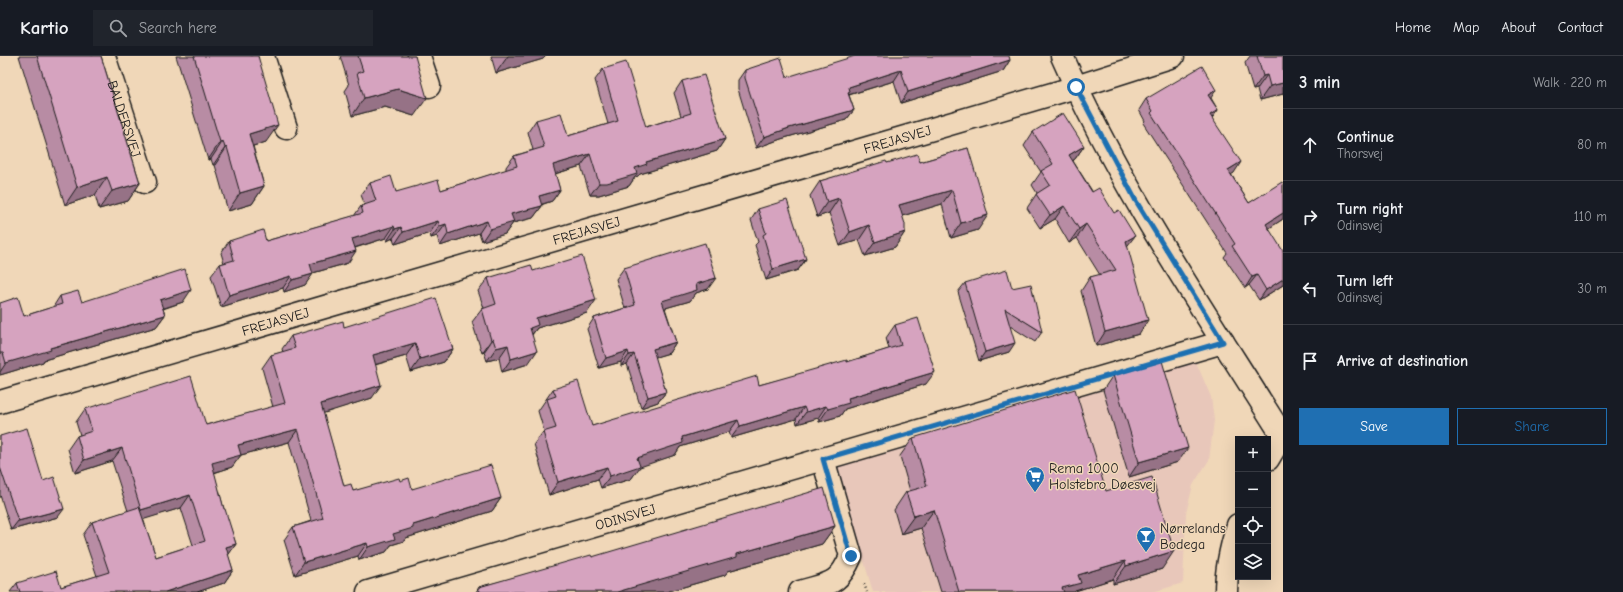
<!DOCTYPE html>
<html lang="en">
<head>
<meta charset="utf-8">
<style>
  :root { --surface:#171b24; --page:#20242c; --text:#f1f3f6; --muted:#9ea1a6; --line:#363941; --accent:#1f6fb2 }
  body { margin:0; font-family:"Comic Neue",sans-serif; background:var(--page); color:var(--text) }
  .controls { position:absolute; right:12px; bottom:12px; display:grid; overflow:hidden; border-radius:0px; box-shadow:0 4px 16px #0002 }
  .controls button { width:36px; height:36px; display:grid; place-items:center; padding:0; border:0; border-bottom:1px solid var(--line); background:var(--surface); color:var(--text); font:20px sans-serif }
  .stop { position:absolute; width:12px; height:12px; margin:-9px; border:3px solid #1f6fb2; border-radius:50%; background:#fff }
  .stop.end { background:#1f6fb2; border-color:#fff; box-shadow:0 1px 4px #0008 }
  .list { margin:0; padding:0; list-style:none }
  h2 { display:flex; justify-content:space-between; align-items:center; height:52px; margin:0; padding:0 16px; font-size:17px }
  h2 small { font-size:13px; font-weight:400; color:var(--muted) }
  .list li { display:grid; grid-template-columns:26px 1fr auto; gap:12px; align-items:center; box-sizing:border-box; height:72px; padding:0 16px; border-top:1px solid var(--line) }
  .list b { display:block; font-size:15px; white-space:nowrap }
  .list p { margin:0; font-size:13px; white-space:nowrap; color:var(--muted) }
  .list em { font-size:13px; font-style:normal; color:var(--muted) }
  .actions { display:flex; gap:8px; padding:12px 16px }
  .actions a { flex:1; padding:9px 0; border:1px solid var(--accent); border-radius:0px; text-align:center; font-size:14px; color:var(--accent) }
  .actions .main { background:var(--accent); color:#fff }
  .icon { flex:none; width:22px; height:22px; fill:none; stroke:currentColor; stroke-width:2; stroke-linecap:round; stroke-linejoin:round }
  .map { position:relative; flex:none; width:1283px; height:536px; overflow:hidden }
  header { display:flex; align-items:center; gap:24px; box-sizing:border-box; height:56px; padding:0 20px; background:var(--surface); border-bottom:1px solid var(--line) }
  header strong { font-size:19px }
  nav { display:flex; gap:22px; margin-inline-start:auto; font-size:14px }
  .search { width:280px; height:36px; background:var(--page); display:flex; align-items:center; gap:10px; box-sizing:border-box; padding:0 14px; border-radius:0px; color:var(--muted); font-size:15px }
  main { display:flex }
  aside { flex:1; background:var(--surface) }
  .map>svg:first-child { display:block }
  .built { fill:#e8c7ba }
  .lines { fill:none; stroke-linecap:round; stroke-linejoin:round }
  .street-casing { stroke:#1c1c1c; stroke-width:25 }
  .secondary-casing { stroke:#1c1c1c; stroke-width:25 }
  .path { stroke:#1c1c1c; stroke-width:2.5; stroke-dasharray:1 3; stroke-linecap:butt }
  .street { stroke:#f0d7b8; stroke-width:22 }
  .secondary { stroke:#f0d7b8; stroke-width:22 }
  .wall { fill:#b88ca4; stroke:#1c1c1c; fill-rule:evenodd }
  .shaded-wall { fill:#967286; stroke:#1c1c1c }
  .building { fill:#d6a3bf; stroke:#1c1c1c }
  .route { stroke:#1f6fb2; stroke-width:5 }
  .labels { text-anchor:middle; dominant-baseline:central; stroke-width:3; stroke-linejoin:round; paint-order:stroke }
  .street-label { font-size:14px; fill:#1c1c1c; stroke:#f0d7b8 }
  .poi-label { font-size:14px; fill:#1c1c1c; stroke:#f0d7b8; text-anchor:start }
</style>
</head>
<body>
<header>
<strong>Kartio</strong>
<div class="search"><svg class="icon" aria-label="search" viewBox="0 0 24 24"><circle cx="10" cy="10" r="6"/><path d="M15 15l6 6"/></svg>Search here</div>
<nav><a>Home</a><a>Map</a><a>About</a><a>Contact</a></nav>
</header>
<main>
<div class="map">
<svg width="1283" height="536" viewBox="0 0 1283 536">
  <rect width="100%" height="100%" fill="#f0d7b8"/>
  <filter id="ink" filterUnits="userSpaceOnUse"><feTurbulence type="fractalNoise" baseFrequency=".025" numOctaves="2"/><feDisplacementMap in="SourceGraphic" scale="8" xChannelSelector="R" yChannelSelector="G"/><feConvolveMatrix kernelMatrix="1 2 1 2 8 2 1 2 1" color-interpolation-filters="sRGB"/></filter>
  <g filter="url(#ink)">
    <!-- built -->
    <path class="built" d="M1196,306L1211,341L1214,364L1209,404L1193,429L1186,457L1183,527L1153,536H873L836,410Z"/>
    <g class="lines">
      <!-- street casing -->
      <g class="street-casing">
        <g id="street">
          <path id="s1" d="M104,0L145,126"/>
          <path d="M263,0L286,72"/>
          <path d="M419,0L429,30"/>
          <path id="s2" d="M0,346L1076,31L1173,0"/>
          <path id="s3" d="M368,536L1223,286"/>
          <path d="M800,536C829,527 838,530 851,500L823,403"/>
        </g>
      </g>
      <!-- secondary casing -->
      <g class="secondary-casing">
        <path id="secondary" d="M1062,0C1121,134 1205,256 1282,379
          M1268,403L1283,378
          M1226,536C1226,513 1231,491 1238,469"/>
      </g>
      <!-- path -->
      <path class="path" d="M864,528L867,536"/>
      <!-- street -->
      <use href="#street" class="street"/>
      <!-- secondary -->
      <use href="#secondary" class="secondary"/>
    </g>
    <!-- wall -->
    <path class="wall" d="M19,0H101L140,127L128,145L99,153L95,139L65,149Z
      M176,0H258L266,86L253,90L264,130L252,148L228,155L215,109H213L211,103L208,104Z
      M340,0H415L414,60L385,51L352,60L345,35L349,29Z
      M491,0H546L543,3L496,17Z
      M1250,0H1283V39V38L1260,44L1257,33L1253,34L1245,7Z
      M1010,4L1003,15L901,47L894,25L849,39L854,54L846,64L781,83L756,92L738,33V24L745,14L787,21Z
      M603,13L646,71L681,60L674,37L682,25L725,83L717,95L640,118L638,120L635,121L629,130L599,139H590L581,110L555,118L560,134L552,145L541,149L542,150L533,162L513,167L505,178L482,185L479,177L440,190L437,180L431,182L430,177L395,188L393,182L387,185L386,182L355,192L348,207L313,217L305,229L284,236L283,232L221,251L211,220L220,208L224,207L221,197L229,185H266L354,160L361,150L365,149L361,139L370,127L396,136L441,134L506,114V111L514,100L533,94L528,76L536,64L568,80L608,68L595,24Z
      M1211,42L1218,54L1212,62L1234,117L1231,118L1249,147L1283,128V163L1269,172L1283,229L1259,244L1249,229L1245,232L1224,201L1227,197L1143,67L1145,65L1139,54L1146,43Z
      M1033,76L1084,90L1075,103L1073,105L1127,190L1139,278L1096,290L1081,235L1090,221L1100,219L1077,182L1069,187L1055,163L1040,172L1027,152L1037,137L1032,129L1041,116L1024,90Z
      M968,92L978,174L951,182L942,148L902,160L905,176L895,191L865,200L859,184L840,190L829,157L817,161L810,140L820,125L887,107L920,106Z
      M758,153L806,203L798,214L766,224L755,189L758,186L751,164Z
      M624,212L708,233L696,237L690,245L665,252L676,286L669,297L655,301L666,336L658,346L641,352L627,308L621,310V306L599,312L587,273L594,262L625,252L616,223Z
      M533,215L587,257L537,272L532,279L528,308L502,316L499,302L487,305L484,296L482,297L472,266L482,253L484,252L478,235L488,222Z
      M965,227L1042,276L1035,286L1010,270L1009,296L979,305L958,236Z
      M60,240L82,246H183L163,253L165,259L156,271L44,304L43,306L0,319V247L24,260L53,251Z
      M895,269L926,328L845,353L840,360L819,366L818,362L797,368L796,363L731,382L729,376L680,391L675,399L640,410L631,423L601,432L598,423L549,439L534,388L543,376L544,375L538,355L553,333L592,370L759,329L847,306L889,293L886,282Z
      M344,271L453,293L444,306L411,316L406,300L375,309L372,342L323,357L344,430L353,435L400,425L412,433L501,442L492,455L406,482L404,485L391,489L386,496L359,504L358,500L295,519L284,484L293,471L311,465L289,386L241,399L232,411L214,417L224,453L236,488L228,499L233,514L224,527L197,536H10L17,527L61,531L97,520L83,479L92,466L128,455L112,405L75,417L68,393L77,380L80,379L76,366L85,353L206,369L273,351L262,312L271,299L283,296L282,293L291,280ZM181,452L193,489L156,501L143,463Z
      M1113,319L1178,406L1129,421L1103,334Z
      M0,380L43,425L58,461L11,474L0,439Z
      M913,382L1106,435L1162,513L1113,528V523L1075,535L1074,536H941L921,472L901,478L894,454L906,436L910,435L900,400Z
      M835,470L822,488L728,515L725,519L666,536H476L479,531L592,501Z"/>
    <!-- shaded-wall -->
    <path class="shaded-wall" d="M508,0H546L543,3L496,17Z
      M1010,4L1003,15L901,47L908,36Z
      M901,14L894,25L848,39L849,31Z
      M1267,19L1257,33L1253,34L1263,20Z
      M1283,27V38L1260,44L1270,30Z
      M398,33L427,42L414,60L385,51L352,60L364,42Z
      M1216,34L1209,45L1208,39Z
      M854,54L846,64L781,83L756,92L764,81L789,72Z
      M1218,54L1210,65V59Z
      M278,69L266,86L237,95L249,78Z
      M725,83L717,95L640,118L638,120L635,121L629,130L599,139H590L599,127L646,106Z
      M223,85L211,103L208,104L220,86Z
      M1084,90L1075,103L1060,113L1069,99Z
      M227,91L215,109H213L225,92Z
      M590,98L581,110L544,121L553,109Z
      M1241,106L1234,117L1221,125L1228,114Z
      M107,121L95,139L65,149L77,131Z
      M140,127L128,145L99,153L112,135Z
      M264,130L252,148L228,155L240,137Z
      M560,134L552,145L530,152L539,140Z
      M952,134L942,148L889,164L899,149Z
      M839,142L829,157L817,161L827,146Z
      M542,150L533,162L513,167L505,178L482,185L490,173L511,158Z
      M1064,150L1055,163L1040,172L1050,159Z
      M1283,157V163L1259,179L1266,168Z
      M988,159L978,174L951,182L961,167Z
      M438,165L430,177L395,188L403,176Z
      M487,165L479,177L440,190L448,178Z
      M446,168L437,180L431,182L440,170Z
      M1086,168L1077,182L1069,187L1079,173Z
      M869,169L859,184L840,190L850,176Z
      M394,170L386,182L344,195L352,183Z
      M401,171L393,182L387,185L395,173Z
      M905,176L895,191L865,200L875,186Z
      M1135,180L1125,193L1126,185Z
      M356,195L348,207L302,220L310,208Z
      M806,203L798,214L766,224L773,213Z
      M313,218L305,229L284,236L292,224Z
      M1257,219L1249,229L1245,232L1252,221Z
      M291,220L283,232L221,251L229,239Z
      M716,222L708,233L696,237L690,245L655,255L662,245L696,228Z
      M1283,223V229L1259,244L1266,234Z
      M191,234L183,246L152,256L160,244Z
      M596,244L587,257L537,272L529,282L521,285L536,262Z
      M165,259L156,271L44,304L43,306L0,319V316L6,307L50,292Z
      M1148,264L1139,278L1096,290L1105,276Z
      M493,283L484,296L482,297L491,284Z
      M676,286L669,297L646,304L653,293Z
      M415,287L406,300L363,312L373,299Z
      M1015,287L1009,296L979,305L985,296Z
      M508,289L499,302L487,305L496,292Z
      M453,293L444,306L411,316L420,303Z
      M537,295L528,308L502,316L511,303Z
      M628,295L621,306L599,312L606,302Z
      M634,298L627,308L621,310L629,299Z
      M935,316L926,328L845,353L840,360L819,366L828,353L848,342Z
      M381,329L372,342L312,361L321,348Z
      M666,336L658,346L641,352L648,341Z
      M826,350L818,362L797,368L806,356Z
      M804,351L796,363L731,382L740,370Z
      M738,364L729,376L680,391L675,399L640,411L631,423L601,432L610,420L637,402L682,381Z
      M298,373L289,386L241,399L232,411L203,420L212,407L238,389Z
      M122,392L112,405L75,417L84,404Z
      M1188,392L1178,406L1129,421L1139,406Z
      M607,411L598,423L549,439L558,426Z
      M190,439L181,452L132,467L141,454Z
      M501,442L492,455L406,482L404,485L391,489L386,496L359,504L368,491L393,478L413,469Z
      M64,453L58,461L11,474L18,465Z
      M934,454L921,472L901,478L914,460Z
      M835,470L822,488L728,515L725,519L666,536H617L737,498Z
      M367,487L358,500L295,519L304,506Z
      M236,488L227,501L226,491Z
      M1174,495L1162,513L1113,528L1126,510Z
      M1125,505L1113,523L1075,535L1074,536H1060L1062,532L1078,519Z
      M233,514L224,527L197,536H165Z"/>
    <!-- building -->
    <path class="building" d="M37,0H101L140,127L112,135L107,121L77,131Z
      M194,0H258L278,69L249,78L264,130L240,137L227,91L225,92L223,85L220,86Z
      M358,0H415L427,42L398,33L364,42L357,17L363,15Z
      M855,0H1009L1010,4L908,36L901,14L849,31L850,36L848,37L854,54L789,72L764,81L745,22V14L781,2L787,21Z
      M1257,0H1283V27L1270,30L1267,19L1263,20Z
      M626,6L646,71L691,57L682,25L704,19L725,83L646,106L647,108L635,112L637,118L607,127H599L590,98L553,109L560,134L539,140L542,150L511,158L514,166L490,173L487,165L448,178L446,168L440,170L438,165L403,176L401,171L395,173L394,170L352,183L356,195L310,208L313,218L292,224L291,220L229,239L220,208L234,204L229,185L263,174L266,185L363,157L361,150L376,145L370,127L391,120L396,136L438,124L441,134L517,110L514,100L544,91L536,64L561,57L568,80L618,65L603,13Z
      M1202,10L1216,34L1208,39L1218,54L1210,59L1241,106L1228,114L1249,147L1282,126L1283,128V157L1266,168L1283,195V223L1266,234L1257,219L1252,221L1232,190L1235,188L1151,57L1153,55L1146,43Z
      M1063,57L1084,90L1069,99L1092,136L1099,132L1114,157L1119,154L1135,180L1126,185L1148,264L1105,276L1090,221L1116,214L1086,168L1079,173L1064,150L1050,159L1036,138L1050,129L1041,115L1053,108L1033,76Z
      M968,92L988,159L961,167L952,134L899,149L905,168V176L875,186L869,169L850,176L839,142L827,146L820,125L886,105L887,107L917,98L920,106Z
      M787,144L806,203L773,213L763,179L766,177L758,153Z
      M705,187L716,222L696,228L697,234L662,245L676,286L653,293L666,336L648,341L634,298L629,299L628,295L606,302L594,262L635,249L624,212Z
      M582,200L596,244L536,262L538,269L530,272L537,295L511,303L508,289L496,292L493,283L491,284L482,253L496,248L488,222L531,209L533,215Z
      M185,213L191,234L160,244L165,259L50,292L51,294L6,307L3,297H0V247L18,241L24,260L62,248L60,240L78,235L82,246Z
      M1007,214L1012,232L1031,228L1042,276L1005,253L1015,287L985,296L965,227Z
      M436,242L453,293L420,303L415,287L373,299L381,329L321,348L344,430L351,428L353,435L399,422L400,425L409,422L412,433L491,409L501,442L413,469V472L393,478L395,483L368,491L367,487L304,506L293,471L323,462L298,373L238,389L241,399L212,407L224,453H225L236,488L226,491L233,514L165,536H20L17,527L56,515L61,531L109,516L92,466L139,451L156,501L205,485L190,439L141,454L122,392L84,404L77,380L92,375L85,353L191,320L206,369L285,347L271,299L295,292L291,280L343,265L344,271Z
      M918,262L935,316L848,342L849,347L828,353L826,350L806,356L804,351L740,370L738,364L682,381L683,387L637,402L640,410L610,420L607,411L558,426L543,376L556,372L547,343L556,340L553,333L578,325L592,370L757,320L759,329L847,304V306L901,289L895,269Z
      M1162,305L1188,392L1139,406L1113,319Z
      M1075,333L1106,435L1152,421L1174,495L1126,510L1125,505L1078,519L1081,527L1062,532L1064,536H959L934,454L914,460L906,436L927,430L913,382Z
      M27,372L43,425L54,421L64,453L18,465L0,411V380Z
      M824,432L835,470L737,498V501L617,536H480L479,531L591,499L592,501Z"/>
  </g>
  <g class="lines" filter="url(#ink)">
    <!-- route -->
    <path class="route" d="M851,500L823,403L1223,286L1136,145L1076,31"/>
  </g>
  <!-- icons -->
  <defs>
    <g id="supermarket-pin" transform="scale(1)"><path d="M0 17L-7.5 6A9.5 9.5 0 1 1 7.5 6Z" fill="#1f6fb2" stroke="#f0d7b8"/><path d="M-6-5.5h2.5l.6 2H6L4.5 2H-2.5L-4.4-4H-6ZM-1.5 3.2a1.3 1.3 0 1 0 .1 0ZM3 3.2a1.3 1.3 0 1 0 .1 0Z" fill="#fff"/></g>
    <g id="bar-pin" transform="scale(1)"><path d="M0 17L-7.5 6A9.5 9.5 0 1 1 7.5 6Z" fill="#1f6fb2" stroke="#f0d7b8"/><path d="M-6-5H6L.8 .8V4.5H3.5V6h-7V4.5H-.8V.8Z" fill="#fff"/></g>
  </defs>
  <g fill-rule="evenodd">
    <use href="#supermarket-pin" x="1035" y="420"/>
    <use href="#bar-pin" x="1146" y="480"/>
  </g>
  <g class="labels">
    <!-- street labels -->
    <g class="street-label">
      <text stroke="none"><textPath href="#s1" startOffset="66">BALDERSVEJ</textPath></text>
      <text stroke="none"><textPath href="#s2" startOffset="935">FREJASVEJ</textPath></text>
      <text stroke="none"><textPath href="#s2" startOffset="611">FREJASVEJ</textPath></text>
      <text stroke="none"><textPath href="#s2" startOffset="287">FREJASVEJ</textPath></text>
      <text stroke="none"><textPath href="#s3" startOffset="268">ODINSVEJ</textPath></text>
    </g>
    <!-- poi labels -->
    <g class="poi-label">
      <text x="1049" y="412">Rema 1000<tspan x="1049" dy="16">Holstebro Døesvej</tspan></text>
      <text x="1160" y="472">Nørrelands<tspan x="1160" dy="16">Bodega</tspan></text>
    </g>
  </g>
</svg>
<div class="controls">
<button>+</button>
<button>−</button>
<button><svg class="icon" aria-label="locate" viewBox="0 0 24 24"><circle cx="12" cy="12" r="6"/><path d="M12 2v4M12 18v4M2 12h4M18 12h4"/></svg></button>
<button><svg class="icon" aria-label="layers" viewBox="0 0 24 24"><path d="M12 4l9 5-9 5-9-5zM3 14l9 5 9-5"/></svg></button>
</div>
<div class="stop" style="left:1076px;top:31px"></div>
<div class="stop end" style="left:851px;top:500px"></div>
</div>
<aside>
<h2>3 min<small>Walk · 220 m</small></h2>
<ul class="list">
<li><svg class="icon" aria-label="ahead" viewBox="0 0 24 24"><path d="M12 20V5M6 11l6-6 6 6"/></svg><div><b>Continue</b><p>Thorsvej</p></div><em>80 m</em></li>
<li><svg class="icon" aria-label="right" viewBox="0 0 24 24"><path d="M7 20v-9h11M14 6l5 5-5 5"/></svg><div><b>Turn right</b><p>Odinsvej</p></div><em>110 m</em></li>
<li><svg class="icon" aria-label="left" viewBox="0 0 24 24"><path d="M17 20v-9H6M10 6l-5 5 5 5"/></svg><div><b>Turn left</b><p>Odinsvej</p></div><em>30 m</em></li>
<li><svg class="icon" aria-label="arrive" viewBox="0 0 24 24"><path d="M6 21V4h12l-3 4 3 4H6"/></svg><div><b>Arrive at destination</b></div></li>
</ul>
<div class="actions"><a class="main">Save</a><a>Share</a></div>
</aside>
</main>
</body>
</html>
